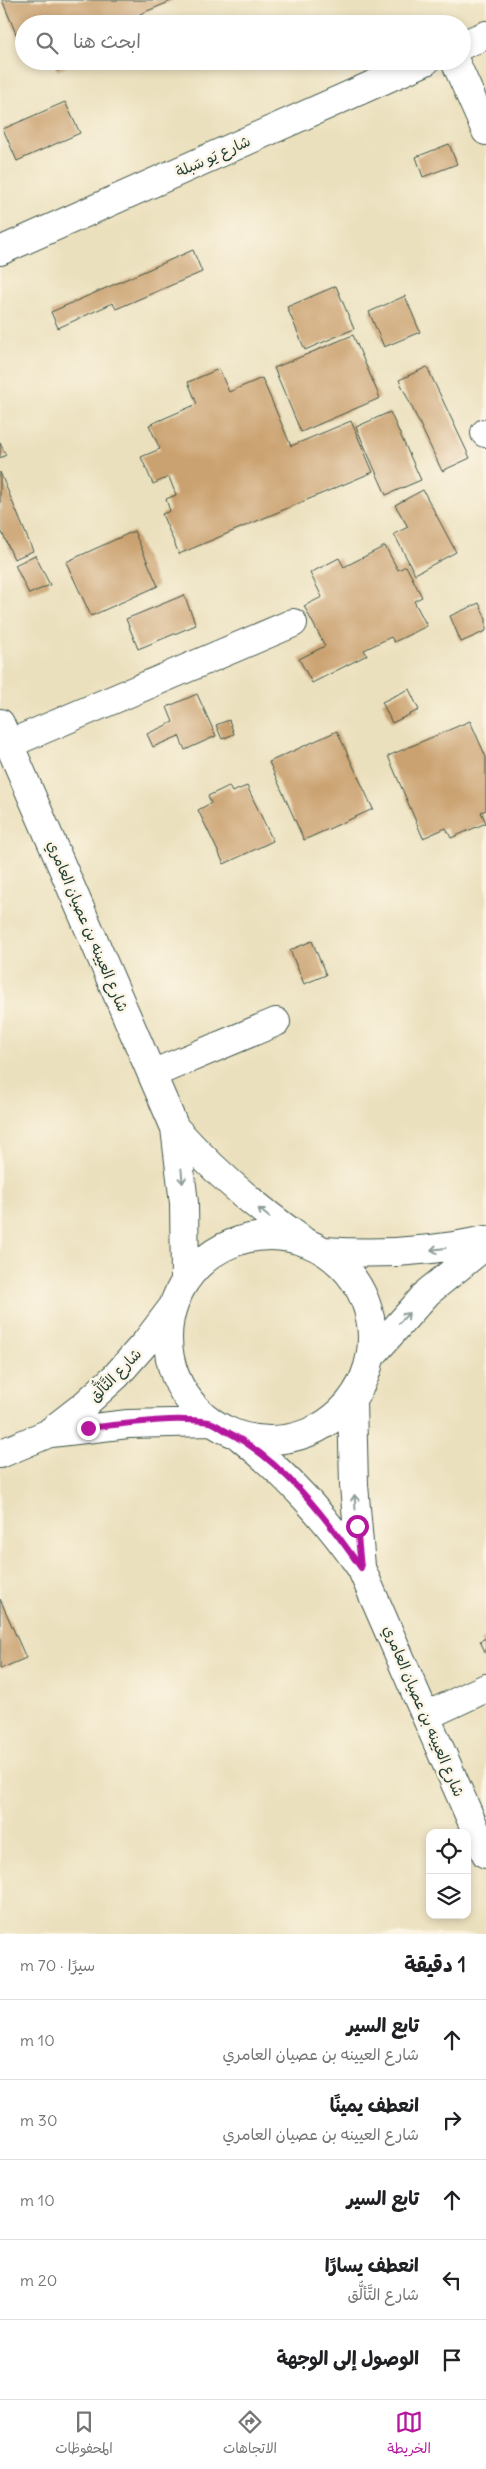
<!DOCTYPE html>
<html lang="ar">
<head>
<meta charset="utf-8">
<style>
  :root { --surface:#fff; --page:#f6f6f6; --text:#202124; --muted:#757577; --line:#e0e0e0; --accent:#b5179e }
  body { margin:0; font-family:Delius,"Playpen Sans Arabic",sans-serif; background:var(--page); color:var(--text); direction:rtl }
  .controls { position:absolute; right:15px; bottom:15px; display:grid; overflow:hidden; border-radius:10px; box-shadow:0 2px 8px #0003 }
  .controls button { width:45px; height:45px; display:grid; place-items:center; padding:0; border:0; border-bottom:1px solid var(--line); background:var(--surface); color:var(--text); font:25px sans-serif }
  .stop { position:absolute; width:15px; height:15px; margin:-11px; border:4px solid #b5179e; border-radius:50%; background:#fff }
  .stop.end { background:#b5179e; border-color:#fff; box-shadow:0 1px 5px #0008 }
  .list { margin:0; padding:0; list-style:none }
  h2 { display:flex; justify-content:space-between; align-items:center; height:65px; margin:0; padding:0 20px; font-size:21px }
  h2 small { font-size:16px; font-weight:400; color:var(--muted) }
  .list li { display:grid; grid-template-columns:32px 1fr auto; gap:15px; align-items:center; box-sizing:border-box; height:80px; padding:0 20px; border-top:1px solid var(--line) }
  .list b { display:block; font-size:19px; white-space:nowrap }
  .list p { margin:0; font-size:16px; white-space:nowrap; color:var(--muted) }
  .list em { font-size:16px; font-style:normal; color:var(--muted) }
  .icon { flex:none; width:28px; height:28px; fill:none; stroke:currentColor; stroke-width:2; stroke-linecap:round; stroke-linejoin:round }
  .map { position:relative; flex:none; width:486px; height:1934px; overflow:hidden; direction:ltr }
  .search { position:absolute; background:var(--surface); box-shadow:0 2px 8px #0003; left:15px; right:15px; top:15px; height:55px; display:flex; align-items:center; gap:12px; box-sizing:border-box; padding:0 18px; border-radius:28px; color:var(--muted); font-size:19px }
  .sheet { height:465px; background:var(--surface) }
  nav { display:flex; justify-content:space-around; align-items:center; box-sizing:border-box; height:70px; border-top:1px solid var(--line); background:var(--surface); font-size:14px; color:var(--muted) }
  nav a { display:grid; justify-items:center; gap:2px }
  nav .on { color:var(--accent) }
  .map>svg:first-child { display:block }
  .building { fill:#caa170 }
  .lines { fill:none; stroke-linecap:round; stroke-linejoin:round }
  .minor-casing { stroke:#3e5549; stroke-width:30 }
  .minor { stroke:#fff; stroke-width:28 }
  .oneway { stroke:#8f9e9a }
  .route { stroke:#b5179e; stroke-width:6 }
  .labels { text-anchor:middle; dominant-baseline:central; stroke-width:5; stroke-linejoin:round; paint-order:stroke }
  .street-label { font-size:15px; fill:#1f3d34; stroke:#fcf5e5 }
</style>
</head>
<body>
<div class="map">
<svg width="486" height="1934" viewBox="0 0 486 1934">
  <rect width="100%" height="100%" fill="#fcf5e5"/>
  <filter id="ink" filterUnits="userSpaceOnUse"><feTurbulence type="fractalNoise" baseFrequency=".02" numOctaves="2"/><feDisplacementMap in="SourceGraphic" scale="10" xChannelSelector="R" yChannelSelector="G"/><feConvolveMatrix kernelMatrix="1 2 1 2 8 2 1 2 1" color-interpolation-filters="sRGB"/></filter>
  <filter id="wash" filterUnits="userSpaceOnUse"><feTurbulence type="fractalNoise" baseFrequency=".0096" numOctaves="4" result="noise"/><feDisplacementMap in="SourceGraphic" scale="20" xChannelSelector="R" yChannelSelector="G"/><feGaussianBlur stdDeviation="1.12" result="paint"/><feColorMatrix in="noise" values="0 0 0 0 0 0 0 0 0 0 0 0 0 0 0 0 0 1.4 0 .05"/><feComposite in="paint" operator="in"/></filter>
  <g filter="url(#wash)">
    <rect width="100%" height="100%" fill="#ebe0bd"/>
    <g id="blocks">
      <!-- building -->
      <path class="building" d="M2,0H174L140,14L144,24H24V53Z
        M53,61H79L57,71Z
        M65,102L80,133L17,161L3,129Z
        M449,144L457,164L423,177L416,157Z
        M193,250L202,272L116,309L113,303L58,328L51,312Z
        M336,286L354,329L305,350L287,307Z
        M405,296L420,332L384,347L369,312Z
        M353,335L380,398L301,432L274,368Z
        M427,367L470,458L442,471L399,380Z
        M219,369L229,392L262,378L291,446L351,421L373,472L179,554L162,514L170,511L166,499L176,495L169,477L153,484L141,457L160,449L149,425L197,404L188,382Z
        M390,412L421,480L386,495L356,427Z
        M0,443L6,455L0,458Z
        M0,472L33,551L14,559L0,528Z
        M423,490L456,552L415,574L394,534L408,527L395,505Z
        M134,531L158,586L91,616L66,562Z
        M385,546L398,570L406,566L422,597L414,601L427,626L394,642L391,637L364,650L367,655L312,683L299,659L325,646L304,606L322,597L310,573L339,558L344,567Z
        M35,555L50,585L29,594L15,565Z
        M184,595L196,625L138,649L126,619Z
        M479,603L486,619V631L461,642L450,616Z
        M409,689L419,710L392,723L382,702Z
        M197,694L216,736L185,750L179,736L153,747L147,734L173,722L167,707Z
        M229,720L234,734L222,739L216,725Z
        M470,721L486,757V810L481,812L486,823L451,838L446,828L423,838L388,756Z
        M337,731L373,809L304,840L269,762Z
        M229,786L232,792L247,786L273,841L224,864L198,810L211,803L208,796Z
        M312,941L326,975L304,984L290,950Z
        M0,1599L26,1658L0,1669Z
        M486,1638V1654L480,1641Z"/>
    </g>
  </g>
  <g filter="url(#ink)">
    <use href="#blocks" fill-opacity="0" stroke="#3e5549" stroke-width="1"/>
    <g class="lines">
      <!-- minor casing -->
      <g class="minor-casing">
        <path id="minor" d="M462,45L486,35
          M455,61L486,131
          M0,251L426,61
          M485,433H486
          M0,723L175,1128L184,1203L185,1279
          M9,744L293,623
          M152,1074L276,1022
          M175,1128C213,1170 254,1206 301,1239
          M168 1338a102 102 0 1 1 204 0a102 102 0 1 1-204 0Z
          M324,1251C380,1255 432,1252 486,1240
          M372,1355L428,1292L486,1245
          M352,1401L354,1485L361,1566
          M51,1433L128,1424L211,1422
          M241,1438C289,1477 325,1517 361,1568L486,1854
          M0,1454L47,1434L83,1406L116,1376L146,1342L171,1309
          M426,1716L486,1688"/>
      </g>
      <!-- minor -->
      <use href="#minor" class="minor"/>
    </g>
    <!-- one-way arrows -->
    <defs><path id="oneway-shaft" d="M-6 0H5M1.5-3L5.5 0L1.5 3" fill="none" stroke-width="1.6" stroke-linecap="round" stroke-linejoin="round" transform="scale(1.25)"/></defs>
    <g class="oneway">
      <use href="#oneway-shaft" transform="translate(182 1176) rotate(85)"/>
      <use href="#oneway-shaft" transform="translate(264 1213) rotate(-141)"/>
      <use href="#oneway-shaft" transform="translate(438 1249) rotate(173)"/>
      <use href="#oneway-shaft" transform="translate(404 1318) rotate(-46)"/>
      <use href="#oneway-shaft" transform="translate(355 1502) rotate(-94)"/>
    </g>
  </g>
  <g class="lines" filter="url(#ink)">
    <!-- route -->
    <path class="route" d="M88,1428C126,1424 170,1416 209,1422C215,1423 221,1428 226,1431C283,1461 325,1516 361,1568L357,1526"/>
  </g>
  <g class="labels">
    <!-- street labels -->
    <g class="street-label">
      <text transform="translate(213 156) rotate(-24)">شارع يَو سَبلة</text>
      <text transform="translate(88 926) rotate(67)">شارع العيينه بن عصيان العامري</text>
      <text transform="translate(115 1375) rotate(-46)">شارع التَّألُّق</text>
      <text transform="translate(424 1711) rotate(67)">شارع العيينه بن عصيان العامري</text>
    </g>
  </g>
</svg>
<div class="controls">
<button><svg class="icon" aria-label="locate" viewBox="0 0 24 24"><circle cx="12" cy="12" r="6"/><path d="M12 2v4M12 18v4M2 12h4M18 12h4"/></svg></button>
<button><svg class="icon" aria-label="layers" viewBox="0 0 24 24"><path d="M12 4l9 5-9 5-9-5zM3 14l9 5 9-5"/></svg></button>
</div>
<div class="stop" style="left:357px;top:1526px"></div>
<div class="stop end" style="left:88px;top:1428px"></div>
<div class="search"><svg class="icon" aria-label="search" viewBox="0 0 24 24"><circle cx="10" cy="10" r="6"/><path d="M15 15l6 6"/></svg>ابحث هنا</div>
</div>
<section class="sheet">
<h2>1 دقيقة<small>سيرًا · 70 m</small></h2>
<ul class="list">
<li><svg class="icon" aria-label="ahead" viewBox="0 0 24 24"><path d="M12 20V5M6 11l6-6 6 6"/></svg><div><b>تابع السير</b><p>شارع العيينه بن عصيان العامري</p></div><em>10 m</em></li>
<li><svg class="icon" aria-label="right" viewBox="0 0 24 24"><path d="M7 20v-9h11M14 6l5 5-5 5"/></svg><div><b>انعطف يمينًا</b><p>شارع العيينه بن عصيان العامري</p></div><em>30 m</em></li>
<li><svg class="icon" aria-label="ahead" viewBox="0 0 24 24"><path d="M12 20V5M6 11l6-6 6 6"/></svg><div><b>تابع السير</b></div><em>10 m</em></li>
<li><svg class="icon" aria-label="left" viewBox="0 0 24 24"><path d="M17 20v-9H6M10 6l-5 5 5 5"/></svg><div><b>انعطف يسارًا</b><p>شارع التَّألُّق</p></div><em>20 m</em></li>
<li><svg class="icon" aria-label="arrive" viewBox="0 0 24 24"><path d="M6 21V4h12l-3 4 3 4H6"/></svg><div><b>الوصول إلى الوجهة</b></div></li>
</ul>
</section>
<nav>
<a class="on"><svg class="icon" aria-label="map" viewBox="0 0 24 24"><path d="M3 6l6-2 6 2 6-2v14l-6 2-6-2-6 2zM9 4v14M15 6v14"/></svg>الخريطة</a>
<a><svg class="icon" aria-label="directions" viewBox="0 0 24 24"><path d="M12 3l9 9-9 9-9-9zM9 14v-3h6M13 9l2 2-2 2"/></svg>الاتجاهات</a>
<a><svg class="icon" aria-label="saved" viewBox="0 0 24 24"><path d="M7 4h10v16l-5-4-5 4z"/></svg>المحفوظات</a>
</nav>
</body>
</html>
